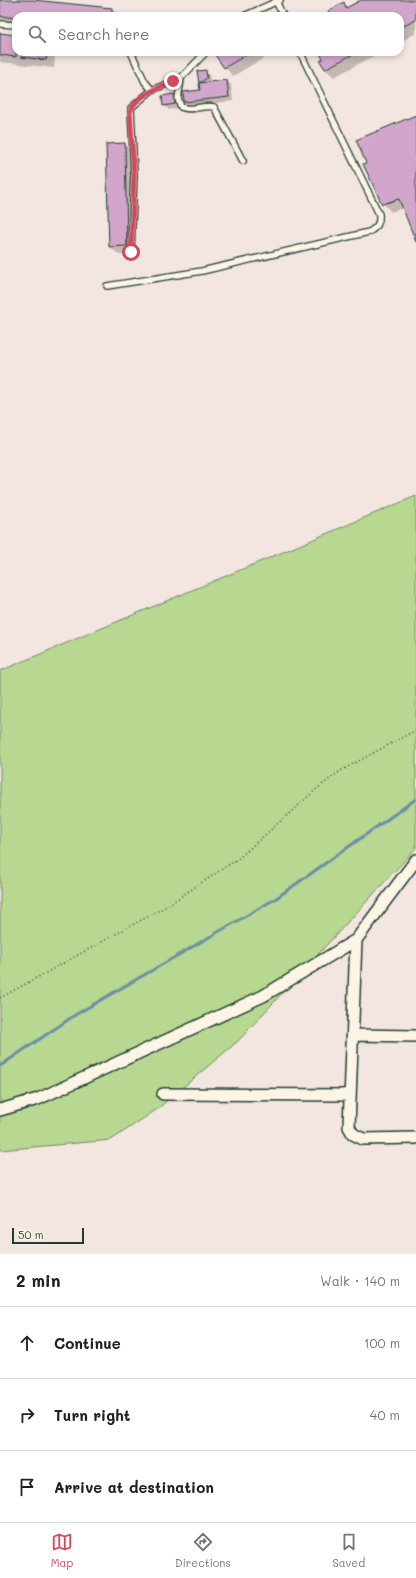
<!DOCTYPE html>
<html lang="en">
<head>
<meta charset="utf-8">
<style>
  :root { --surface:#fff; --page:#f6f6f6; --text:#202124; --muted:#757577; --line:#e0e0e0; --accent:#d1495b }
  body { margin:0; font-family:Mali,sans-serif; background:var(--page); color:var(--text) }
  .scale { position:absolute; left:12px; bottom:10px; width:72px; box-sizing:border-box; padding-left:4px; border:2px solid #1f3d34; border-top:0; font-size:11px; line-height:14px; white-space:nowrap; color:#1f3d34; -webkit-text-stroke:3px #fcf5e5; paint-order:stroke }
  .stop { position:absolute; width:12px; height:12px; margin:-9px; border:3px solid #d1495b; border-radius:50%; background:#fff }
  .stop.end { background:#d1495b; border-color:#fff; box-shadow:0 1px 4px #0008 }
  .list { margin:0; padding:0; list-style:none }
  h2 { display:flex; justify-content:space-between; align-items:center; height:52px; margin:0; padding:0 16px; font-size:17px }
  h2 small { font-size:13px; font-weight:400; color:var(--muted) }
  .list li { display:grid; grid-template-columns:26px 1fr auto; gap:12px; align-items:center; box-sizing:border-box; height:72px; padding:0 16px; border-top:1px solid var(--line) }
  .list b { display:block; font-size:15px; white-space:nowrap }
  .list em { font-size:13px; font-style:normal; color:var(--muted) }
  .icon { flex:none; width:22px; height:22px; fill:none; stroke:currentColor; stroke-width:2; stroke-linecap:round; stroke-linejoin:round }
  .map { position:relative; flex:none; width:416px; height:1254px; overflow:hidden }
  .search { position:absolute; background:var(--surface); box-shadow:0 2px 6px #0003; left:12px; right:12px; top:12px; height:44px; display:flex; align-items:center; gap:10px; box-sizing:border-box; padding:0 14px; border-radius:12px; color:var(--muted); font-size:15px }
  .sheet { height:268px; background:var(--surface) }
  nav { display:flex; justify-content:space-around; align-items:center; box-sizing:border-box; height:56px; border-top:1px solid var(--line); background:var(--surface); font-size:11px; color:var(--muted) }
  nav a { display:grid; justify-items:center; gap:2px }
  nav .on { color:var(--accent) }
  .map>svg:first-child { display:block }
  .green { fill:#b8d790; stroke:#6c8a62 }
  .shadow { fill:#0003 }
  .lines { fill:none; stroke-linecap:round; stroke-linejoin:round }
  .stream { stroke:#6990a8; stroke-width:3 }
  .building { fill:#d1a6ca; stroke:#1f3d34 }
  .service-casing { stroke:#1f3d34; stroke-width:8 }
  .minor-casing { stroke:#1f3d34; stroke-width:14 }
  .path { stroke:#1f3d34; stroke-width:1.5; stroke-dasharray:1 3; stroke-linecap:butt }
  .service { stroke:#fcf5e5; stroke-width:5.5 }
  .minor { stroke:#fcf5e5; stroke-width:11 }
  .route { stroke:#d1495b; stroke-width:5 }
</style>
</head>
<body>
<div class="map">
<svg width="416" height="1254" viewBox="0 0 416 1254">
  <rect width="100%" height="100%" fill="#f3e5e0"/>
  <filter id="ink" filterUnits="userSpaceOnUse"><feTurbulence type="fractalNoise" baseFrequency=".025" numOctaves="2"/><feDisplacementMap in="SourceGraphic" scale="8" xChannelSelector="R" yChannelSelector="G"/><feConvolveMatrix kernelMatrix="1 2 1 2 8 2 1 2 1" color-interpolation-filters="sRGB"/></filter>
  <g filter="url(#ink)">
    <!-- green -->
    <path class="green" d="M416,496V848L238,1041L156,1110L111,1140L0,1150V671Z"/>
    <!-- shadow -->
    <path class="shadow" d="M0,0H24L112,9L119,16H16V25L3,24L0,21Z
      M364,0H416V33L400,42V16H332L343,3L348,8Z
      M0,34L16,36V52H49L55,58L54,68L0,62Z
      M214,52H274L233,76L218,60Z
      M320,52H381L334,77L325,69L324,60Z
      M205,71L209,75L211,83L227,81L231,85L233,101L189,106L185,102L184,93L201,91L198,72Z
      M174,95L178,99L179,108L169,110L164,105Z
      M416,117V241L403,208L391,212L383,203Z
      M125,144L134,153L135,255H119L110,247L107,145Z"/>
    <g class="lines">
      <!-- stream -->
      <path class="stream" d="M0,1066L75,1015L275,899L416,799"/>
    </g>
    <!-- building -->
    <path class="building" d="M0,0H33L112,8V16H16V18L0,16Z
      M361,0H416V20L400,28V16H331L328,11L344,2L346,8Z
      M0,33L16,35V57L0,55Z
      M22,52H47L46,60L21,57Z
      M213,52H251L224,68Z
      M319,52H357L325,69L320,61L323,59Z
      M206,70L207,78L199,83L227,80L229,97L184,102L183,92L200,90L197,71Z
      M174,94L175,104L163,106L162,96Z
      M416,115V242L399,199L382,204L363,164L366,163L356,140Z
      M125,143L127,246L109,247L106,144Z"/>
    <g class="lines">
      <!-- service casing -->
      <g class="service-casing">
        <path id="service" d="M276,1L283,16
          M244,16L280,0
          M0,24L16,25
          M131,52L145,82L152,90
          M181,78L178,99L181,107C192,112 203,104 214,107L243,161
          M131,252L134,175L131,108L152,90L181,78L206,52
          M107,286L202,271L369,232C377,227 380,224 379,214L300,52"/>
      </g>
      <!-- minor casing -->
      <g class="minor-casing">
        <path id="minor" d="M356,940L349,1127L353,1134L363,1139L416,1138
          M353,1035L416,1036
          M163,1094L350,1095
          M0,1110L38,1099L263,996L356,940L416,860"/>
      </g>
      <!-- path -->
      <path class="path" d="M0,998L165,907L239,858L319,787L342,770L416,730"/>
      <!-- service -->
      <use href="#service" class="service"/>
      <!-- minor -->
      <use href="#minor" class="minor"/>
    </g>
  </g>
  <g class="lines" filter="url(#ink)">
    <!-- route -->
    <path class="route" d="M131,252L134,175L130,112C134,97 160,87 173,81"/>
  </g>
</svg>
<div class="scale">50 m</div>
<div class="stop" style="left:131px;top:252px"></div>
<div class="stop end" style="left:173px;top:81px"></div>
<div class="search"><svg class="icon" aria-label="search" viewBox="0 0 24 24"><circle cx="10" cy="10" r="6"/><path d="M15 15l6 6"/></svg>Search here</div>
</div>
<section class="sheet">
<h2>2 min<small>Walk · 140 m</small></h2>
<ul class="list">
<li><svg class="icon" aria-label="ahead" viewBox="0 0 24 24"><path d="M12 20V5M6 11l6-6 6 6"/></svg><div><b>Continue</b></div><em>100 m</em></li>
<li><svg class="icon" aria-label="right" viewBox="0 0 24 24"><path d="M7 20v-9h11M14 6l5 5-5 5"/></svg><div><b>Turn right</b></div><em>40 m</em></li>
<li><svg class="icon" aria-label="arrive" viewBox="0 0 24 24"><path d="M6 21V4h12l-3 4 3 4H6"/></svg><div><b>Arrive at destination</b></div></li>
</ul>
</section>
<nav>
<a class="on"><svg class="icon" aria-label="map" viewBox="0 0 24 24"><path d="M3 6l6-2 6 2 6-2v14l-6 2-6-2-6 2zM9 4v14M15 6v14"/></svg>Map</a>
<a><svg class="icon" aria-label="directions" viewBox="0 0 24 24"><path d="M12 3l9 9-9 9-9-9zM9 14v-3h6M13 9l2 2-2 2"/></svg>Directions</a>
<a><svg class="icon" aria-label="saved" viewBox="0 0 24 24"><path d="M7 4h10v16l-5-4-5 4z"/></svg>Saved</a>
</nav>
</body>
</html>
